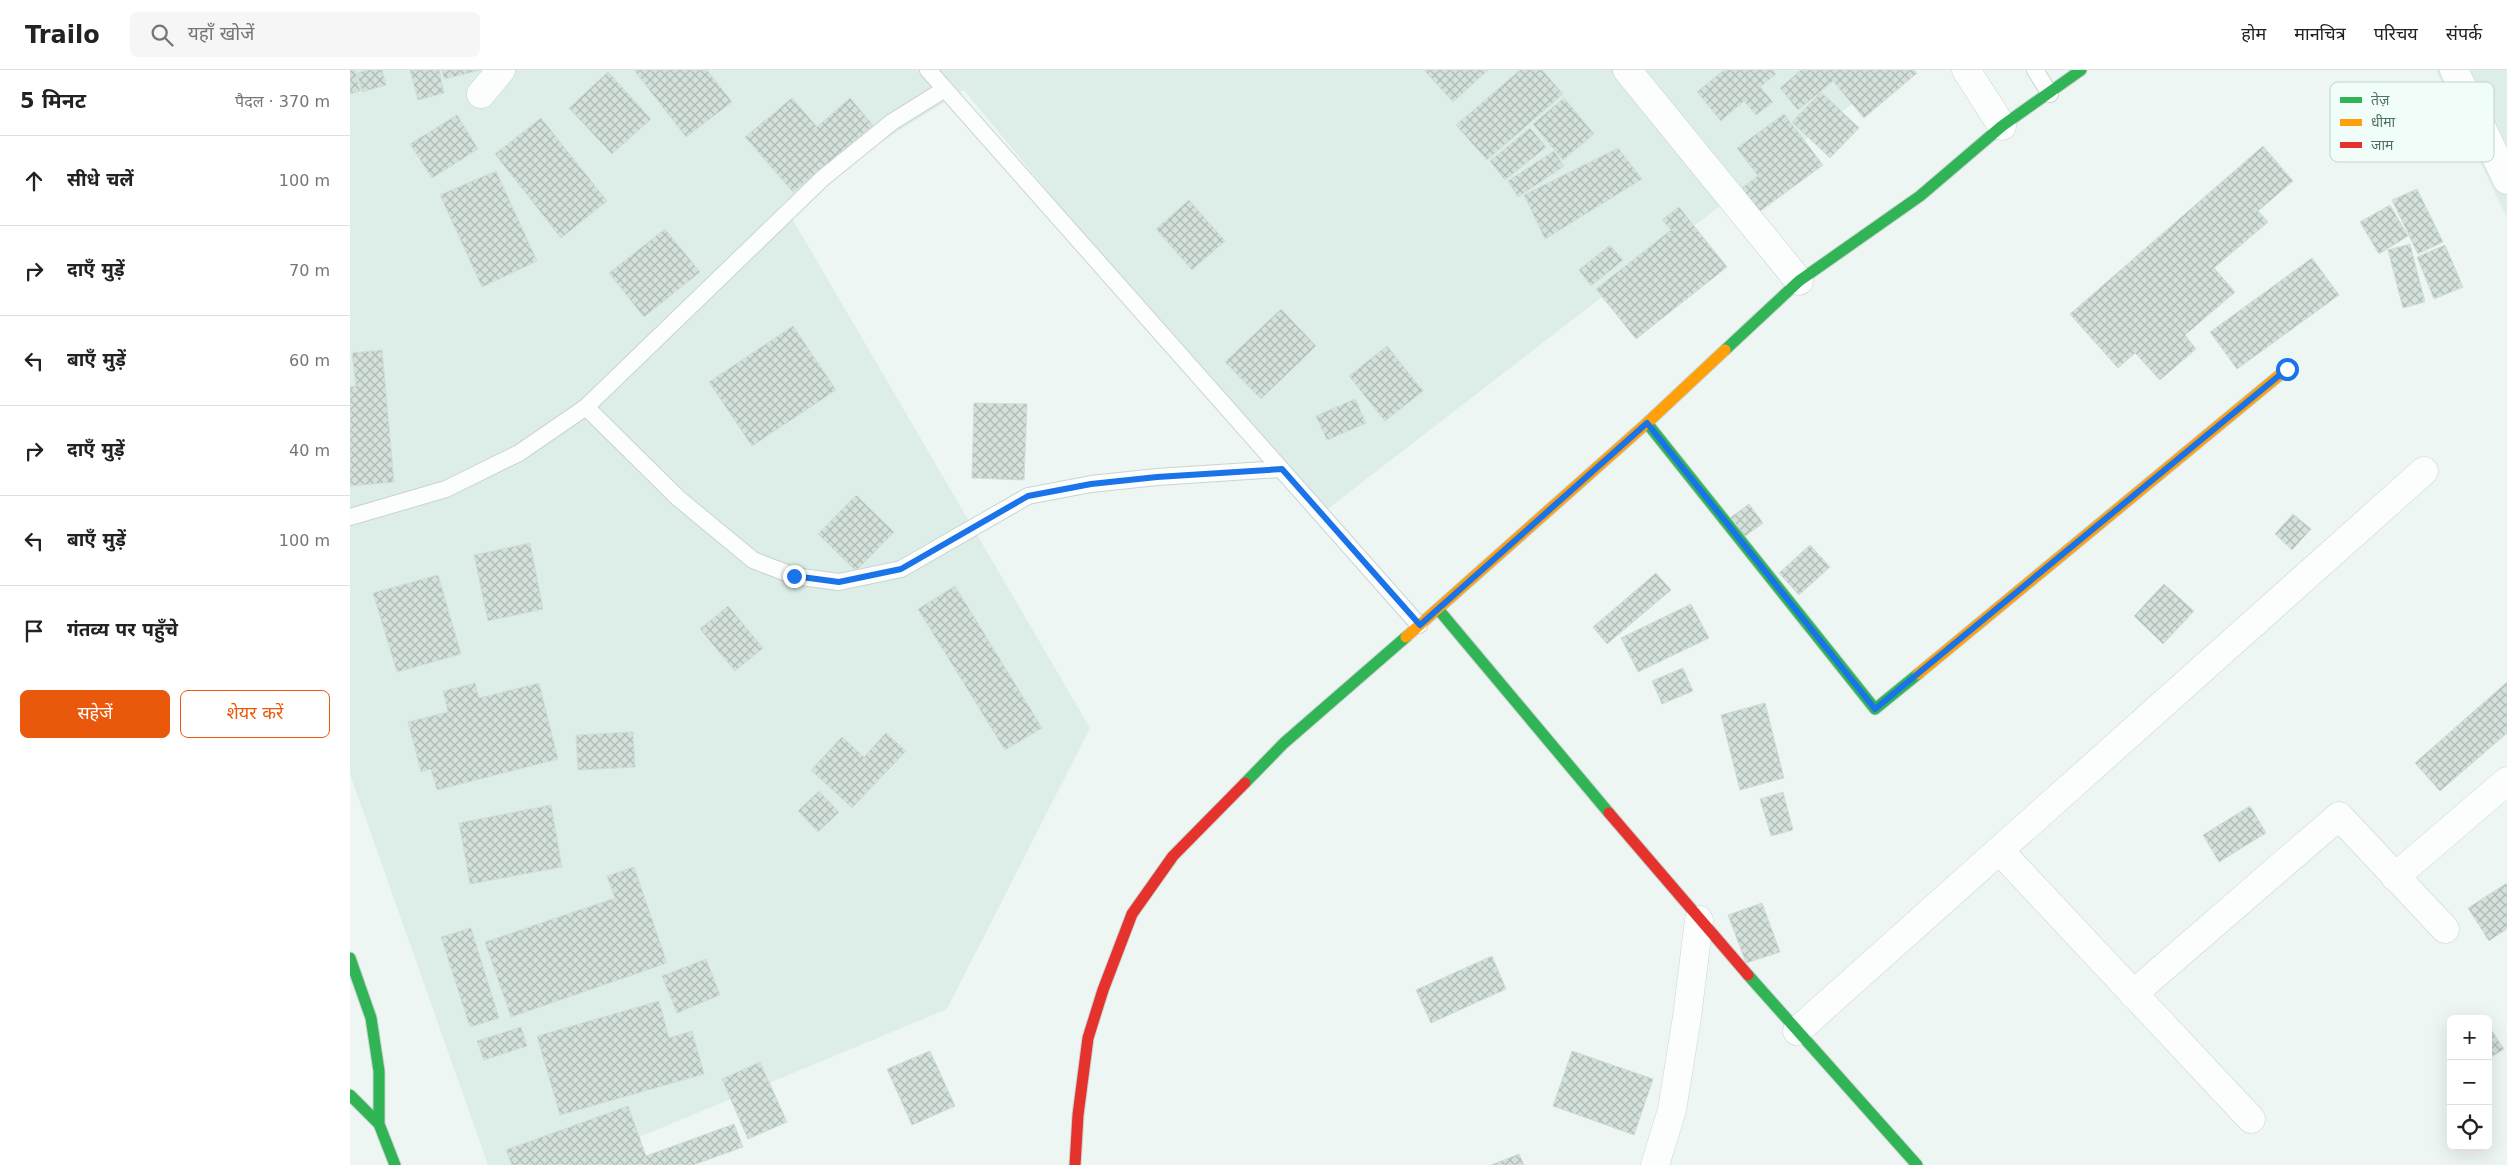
<!DOCTYPE html>
<html lang="hi">
<head>
<meta charset="utf-8">
<style>
  :root { --surface:#fff; --page:#f6f6f6; --text:#222; --muted:#767676; --line:#e0e0e0; --accent:#ea580c }
  body { margin:0; font-family:"DejaVu Sans","Noto Sans Devanagari",sans-serif; background:var(--page); color:var(--text) }
  .controls { position:absolute; right:15px; bottom:15px; display:grid; overflow:hidden; border-radius:8px; box-shadow:0 5px 20px #0002 }
  .controls button { width:45px; height:45px; display:grid; place-items:center; padding:0; border:0; border-bottom:1px solid var(--line); background:var(--surface); color:var(--text); font:25px sans-serif }
  .stop { position:absolute; width:15px; height:15px; margin:-11px; border:4px solid #1a73e8; border-radius:50%; background:#fff }
  .stop.end { background:#1a73e8; border-color:#fff; box-shadow:0 1px 5px #0008 }
  .list { margin:0; padding:0; list-style:none }
  h2 { display:flex; justify-content:space-between; align-items:center; height:65px; margin:0; padding:0 20px; font-size:21px }
  h2 small { font-size:16px; font-weight:400; color:var(--muted) }
  .list li { display:grid; grid-template-columns:32px 1fr auto; gap:15px; align-items:center; box-sizing:border-box; height:90px; padding:0 20px; border-top:1px solid var(--line) }
  .list b { display:block; font-size:19px; white-space:nowrap }
  .list em { font-size:16px; font-style:normal; color:var(--muted) }
  .actions { display:flex; gap:10px; padding:15px 20px }
  .actions a { flex:1; padding:11px 0; border:1px solid var(--accent); border-radius:8px; text-align:center; font-size:18px; color:var(--accent) }
  .actions .main { background:var(--accent); color:#fff }
  .icon { flex:none; width:28px; height:28px; fill:none; stroke:currentColor; stroke-width:2; stroke-linecap:round; stroke-linejoin:round }
  .map { position:relative; flex:none; width:2157px; height:1095px; overflow:hidden }
  header { display:flex; align-items:center; gap:30px; box-sizing:border-box; height:70px; padding:0 25px; background:var(--surface); border-bottom:1px solid var(--line) }
  header strong { font-size:24px }
  nav { display:flex; gap:28px; margin-inline-start:auto; font-size:18px }
  .search { width:350px; height:45px; background:var(--page); display:flex; align-items:center; gap:12px; box-sizing:border-box; padding:0 18px; border-radius:8px; color:var(--muted); font-size:19px }
  main { display:flex }
  aside { flex:1; background:var(--surface) }
  .map>svg:first-child { display:block }
  .residential { fill:#dceee7 }
  .building { fill:url(#building-cross-hatch); stroke:#d1ded8 }
  .lines { fill:none; stroke-linecap:round; stroke-linejoin:round }
  .lane-casing { stroke:#cad4d0; stroke-width:18 }
  .street-casing { stroke:#cad4d0; stroke-width:29 }
  .fast-casing { stroke:#c8d3ce; stroke-width:13 }
  .slow-casing { stroke:#c8d3ce; stroke-width:13 }
  .jam-casing { stroke:#c8d3ce; stroke-width:13 }
  .lane { stroke:#fcfefd; stroke-width:16 }
  .street { stroke:#fcfefd; stroke-width:28 }
  .fast { stroke:#30b455; stroke-width:11 }
  .slow { stroke:#ff9f0a; stroke-width:11 }
  .jam { stroke:#e5322d; stroke-width:11 }
  .route { stroke:#1a73e8; stroke-width:6 }
  .key { fill:#f0fdf9; stroke:#c0d3cb; stroke-width:1 }
  .key-label { font-size:14px; fill:#50725f }
</style>
</head>
<body>
<header>
<strong>Trailo</strong>
<div class="search"><svg class="icon" aria-label="search" viewBox="0 0 24 24"><circle cx="10" cy="10" r="6"/><path d="M15 15l6 6"/></svg>यहाँ खोजें</div>
<nav><a>होम</a><a>मानचित्र</a><a>परिचय</a><a>संपर्क</a></nav>
</header>
<main>
<aside>
<h2>5 मिनट<small>पैदल · 370 m</small></h2>
<ul class="list">
<li><svg class="icon" aria-label="ahead" viewBox="0 0 24 24"><path d="M12 20V5M6 11l6-6 6 6"/></svg><div><b>सीधे चलें</b></div><em>100 m</em></li>
<li><svg class="icon" aria-label="right" viewBox="0 0 24 24"><path d="M7 20v-9h11M14 6l5 5-5 5"/></svg><div><b>दाएँ मुड़ें</b></div><em>70 m</em></li>
<li><svg class="icon" aria-label="left" viewBox="0 0 24 24"><path d="M17 20v-9H6M10 6l-5 5 5 5"/></svg><div><b>बाएँ मुड़ें</b></div><em>60 m</em></li>
<li><svg class="icon" aria-label="right" viewBox="0 0 24 24"><path d="M7 20v-9h11M14 6l5 5-5 5"/></svg><div><b>दाएँ मुड़ें</b></div><em>40 m</em></li>
<li><svg class="icon" aria-label="left" viewBox="0 0 24 24"><path d="M17 20v-9H6M10 6l-5 5 5 5"/></svg><div><b>बाएँ मुड़ें</b></div><em>100 m</em></li>
<li><svg class="icon" aria-label="arrive" viewBox="0 0 24 24"><path d="M6 21V4h12l-3 4 3 4H6"/></svg><div><b>गंतव्य पर पहुँचे</b></div></li>
</ul>
<div class="actions"><a class="main">सहेजें</a><a>शेयर करें</a></div>
</aside>
<div class="map">
<svg width="2157" height="1095" viewBox="0 0 2157 1095">
  <defs>
    <pattern id="building-cross-hatch" width="8" height="8" patternUnits="userSpaceOnUse" patternTransform="scale(1.25)"><rect width="8" height="8" fill="#d4e0da"/><path d="M0 0l8 8M0 8l8-8" fill="none" stroke="#aebab4"/></pattern>
  </defs>
  <rect width="100%" height="100%" fill="#eef6f4"/>
  <!-- residential -->
  <path class="residential" d="M0,0H1546L966,448L614,20L433,133L740,658L597,939L222,1095H138L0,704Z
    M2086,0H2157V148Z"/>
  <!-- building -->
  <path class="building" d="M0,0H5L10,21L0,24Z
    M16,0H32L36,15L12,22L7,3Z
    M60,0H89L94,23L68,30Z
    M92,0H131L94,9Z
    M284,0H357L382,32L336,67Z
    M1074,0H1138L1103,32Z
    M1170,0H1192L1213,24L1137,90L1106,55Z
    M1374,0H1423L1426,4L1410,17L1423,32L1406,45L1394,31L1371,51L1347,22Z
    M1451,0H1564L1567,3L1514,48L1483,11L1448,40L1430,18Z
    M258,2L301,49L262,84L219,38Z
    M1471,22L1509,58L1480,88L1442,52Z
    M442,28L467,57L500,28L523,55L443,122L395,67Z
    M1214,28L1244,64L1213,90L1183,54Z
    M1434,44L1473,95L1409,142L1392,118L1408,106L1387,78Z
    M107,45L128,79L82,108L60,74Z
    M191,48L257,131L211,168L145,84Z
    M1180,58L1196,77L1155,110L1140,91Z
    M1913,76L1943,111L1908,141L1918,152L1864,198L1885,222L1835,265L1846,279L1810,310L1785,283L1768,298L1720,244Z
    M1268,78L1292,109L1195,169L1174,125Z
    M1204,81L1214,96L1168,127L1158,111Z
    M146,101L187,191L132,217L90,125Z
    M2067,119L2093,172L2068,184L2042,130Z
    M839,130L875,171L842,200L806,159Z
    M2040,135L2058,166L2029,184L2010,152Z
    M1329,137L1377,197L1286,269L1246,219L1321,160L1312,150Z
    M315,159L350,202L294,247L259,203Z
    M2060,174L2075,232L2053,238L2038,180Z
    M1260,175L1273,190L1241,216L1229,200Z
    M2095,175L2113,217L2084,229L2067,187Z
    M1962,188L1989,225L1887,299L1860,262Z
    M931,239L966,276L911,329L875,292Z
    M443,256L486,320L402,376L359,312Z
    M1037,276L1073,321L1035,351L999,306Z
    M32,280L44,412L0,416V317L6,316L2,283Z
    M1005,329L1016,353L977,370L966,346Z
    M624,333L677,334L674,410L622,408Z
    M506,425L544,462L506,501L468,464Z
    M1399,434L1413,453L1394,467L1380,448Z
    M1943,444L1961,459L1942,480L1925,464Z
    M180,473L193,539L138,551L124,485Z
    M1460,475L1480,497L1449,525L1429,503Z
    M1306,503L1321,520L1257,574L1243,557Z
    M88,505L111,584L47,602L23,523Z
    M1814,514L1844,541L1813,574L1784,546Z
    M605,516L692,658L655,680L568,539Z
    M1341,534L1359,568L1288,602L1271,568Z
    M378,536L413,578L385,601L350,559Z
    M1333,598L1343,621L1312,634L1302,611Z
    M2157,612V663L2090,721L2065,693Z
    M125,613L129,628L189,613L208,689L87,720L81,699L71,702L58,652L98,642L93,621Z
    M1415,633L1434,708L1390,720L1371,645Z
    M283,662L285,697L228,700L226,665Z
    M536,663L556,681L502,738L461,700L492,667L514,687Z
    M469,721L489,742L468,762L448,741Z
    M1433,722L1443,760L1421,766L1410,729Z
    M201,735L212,797L120,814L109,753Z
    M1900,736L1916,763L1869,792L1853,765Z
    M284,797L317,893L161,947L135,872L265,828L257,806Z
    M2157,813V859L2139,871L2118,838Z
    M1412,833L1430,882L1396,893L1378,845Z
    M121,858L149,948L120,957L91,867Z
    M1142,886L1156,919L1081,953L1066,920Z
    M356,889L370,925L327,943L312,906Z
    M309,931L319,968L342,961L354,1004L210,1045L187,966Z
    M2138,955L2154,979L2138,989Z
    M171,957L177,976L134,990L127,971Z
    M580,981L605,1036L562,1055L537,999Z
    M1222,981L1303,1009L1284,1065L1203,1036Z
    M410,992L437,1052L398,1069L372,1009Z
    M278,1036L296,1086L384,1054L393,1077L343,1095H162L156,1080Z
    M1169,1084L1174,1095H1141Z"/>
  <g class="lines">
    <!-- lane casing -->
    <g class="lane-casing">
      <path id="lane" d="M578,0L1069,555
        M1685,0L1700,24
        M236,337L328,428L403,490L444,506L489,512L551,499L678,426L741,414L807,407L931,399
        M0,447L96,419L169,383L236,337L473,108L542,52L595,19"/>
    </g>
    <!-- street casing -->
    <g class="street-casing">
      <path id="street" d="M1277,0L1449,211
        M1616,0L1652,56
        M2104,0L2157,110
        M131,24L151,0
        M1649,780L1901,1049
        M2045,807L2157,711
        M1783,924L1989,746L2095,859
        M1447,961L2074,401
        M1305,1095L1322,1040L1337,947L1349,850"/>
    </g>
    <!-- fast casing -->
    <g class="fast-casing">
      <path id="fast" d="M1375,280L1449,211L1570,126L1652,56L1731,0
        M1297,353L1525,639L1568,604
        M1088,539L1259,743
        M895,713L934,673L1056,567
        M0,888L21,948L29,1001V1054L45,1095
        M1398,905L1567,1095
        M0,1025L29,1054"/>
    </g>
    <!-- slow casing -->
    <g class="slow-casing">
      <path id="slow" d="M1056,567L1297,353L1375,280
        M1568,604L1937,299"/>
    </g>
    <!-- jam casing -->
    <g class="jam-casing">
      <path id="jam" d="M1259,743L1398,905
        M725,1095L728,1045L738,968L753,920L782,844L823,786L895,713"/>
    </g>
    <!-- lane -->
    <use href="#lane" class="lane"/>
    <!-- street -->
    <use href="#street" class="street"/>
    <!-- fast -->
    <use href="#fast" class="fast"/>
    <!-- slow -->
    <use href="#slow" class="slow"/>
    <!-- jam -->
    <use href="#jam" class="jam"/>
  </g>
  <g class="lines">
    <!-- route -->
    <path class="route" d="M444,506L489,512L551,499L678,426L741,414L807,407L932,399L1070,555L1297,353L1525,639L1937,299"/>
  </g>
  <!-- legend -->
  <rect x="1980" y="12" width="164" height="80" rx="8" class="key"/>
  <rect x="1990" y="27" width="22" height="6" fill="#30b455"/>
  <rect x="1990" y="49" width="22" height="7" fill="#ff9f0a"/>
  <rect x="1990" y="72" width="22" height="6" fill="#e5322d"/>
  <g class="key-label">
    <text x="2021" y="35">तेज़</text>
    <text x="2021" y="57">धीमा</text>
    <text x="2021" y="80">जाम</text>
  </g>
</svg>
<div class="controls">
<button>+</button>
<button>−</button>
<button><svg class="icon" aria-label="locate" viewBox="0 0 24 24"><circle cx="12" cy="12" r="6"/><path d="M12 2v4M12 18v4M2 12h4M18 12h4"/></svg></button>
</div>
<div class="stop" style="left:1937px;top:299px"></div>
<div class="stop end" style="left:444px;top:506px"></div>
</div>
</main>
</body>
</html>
